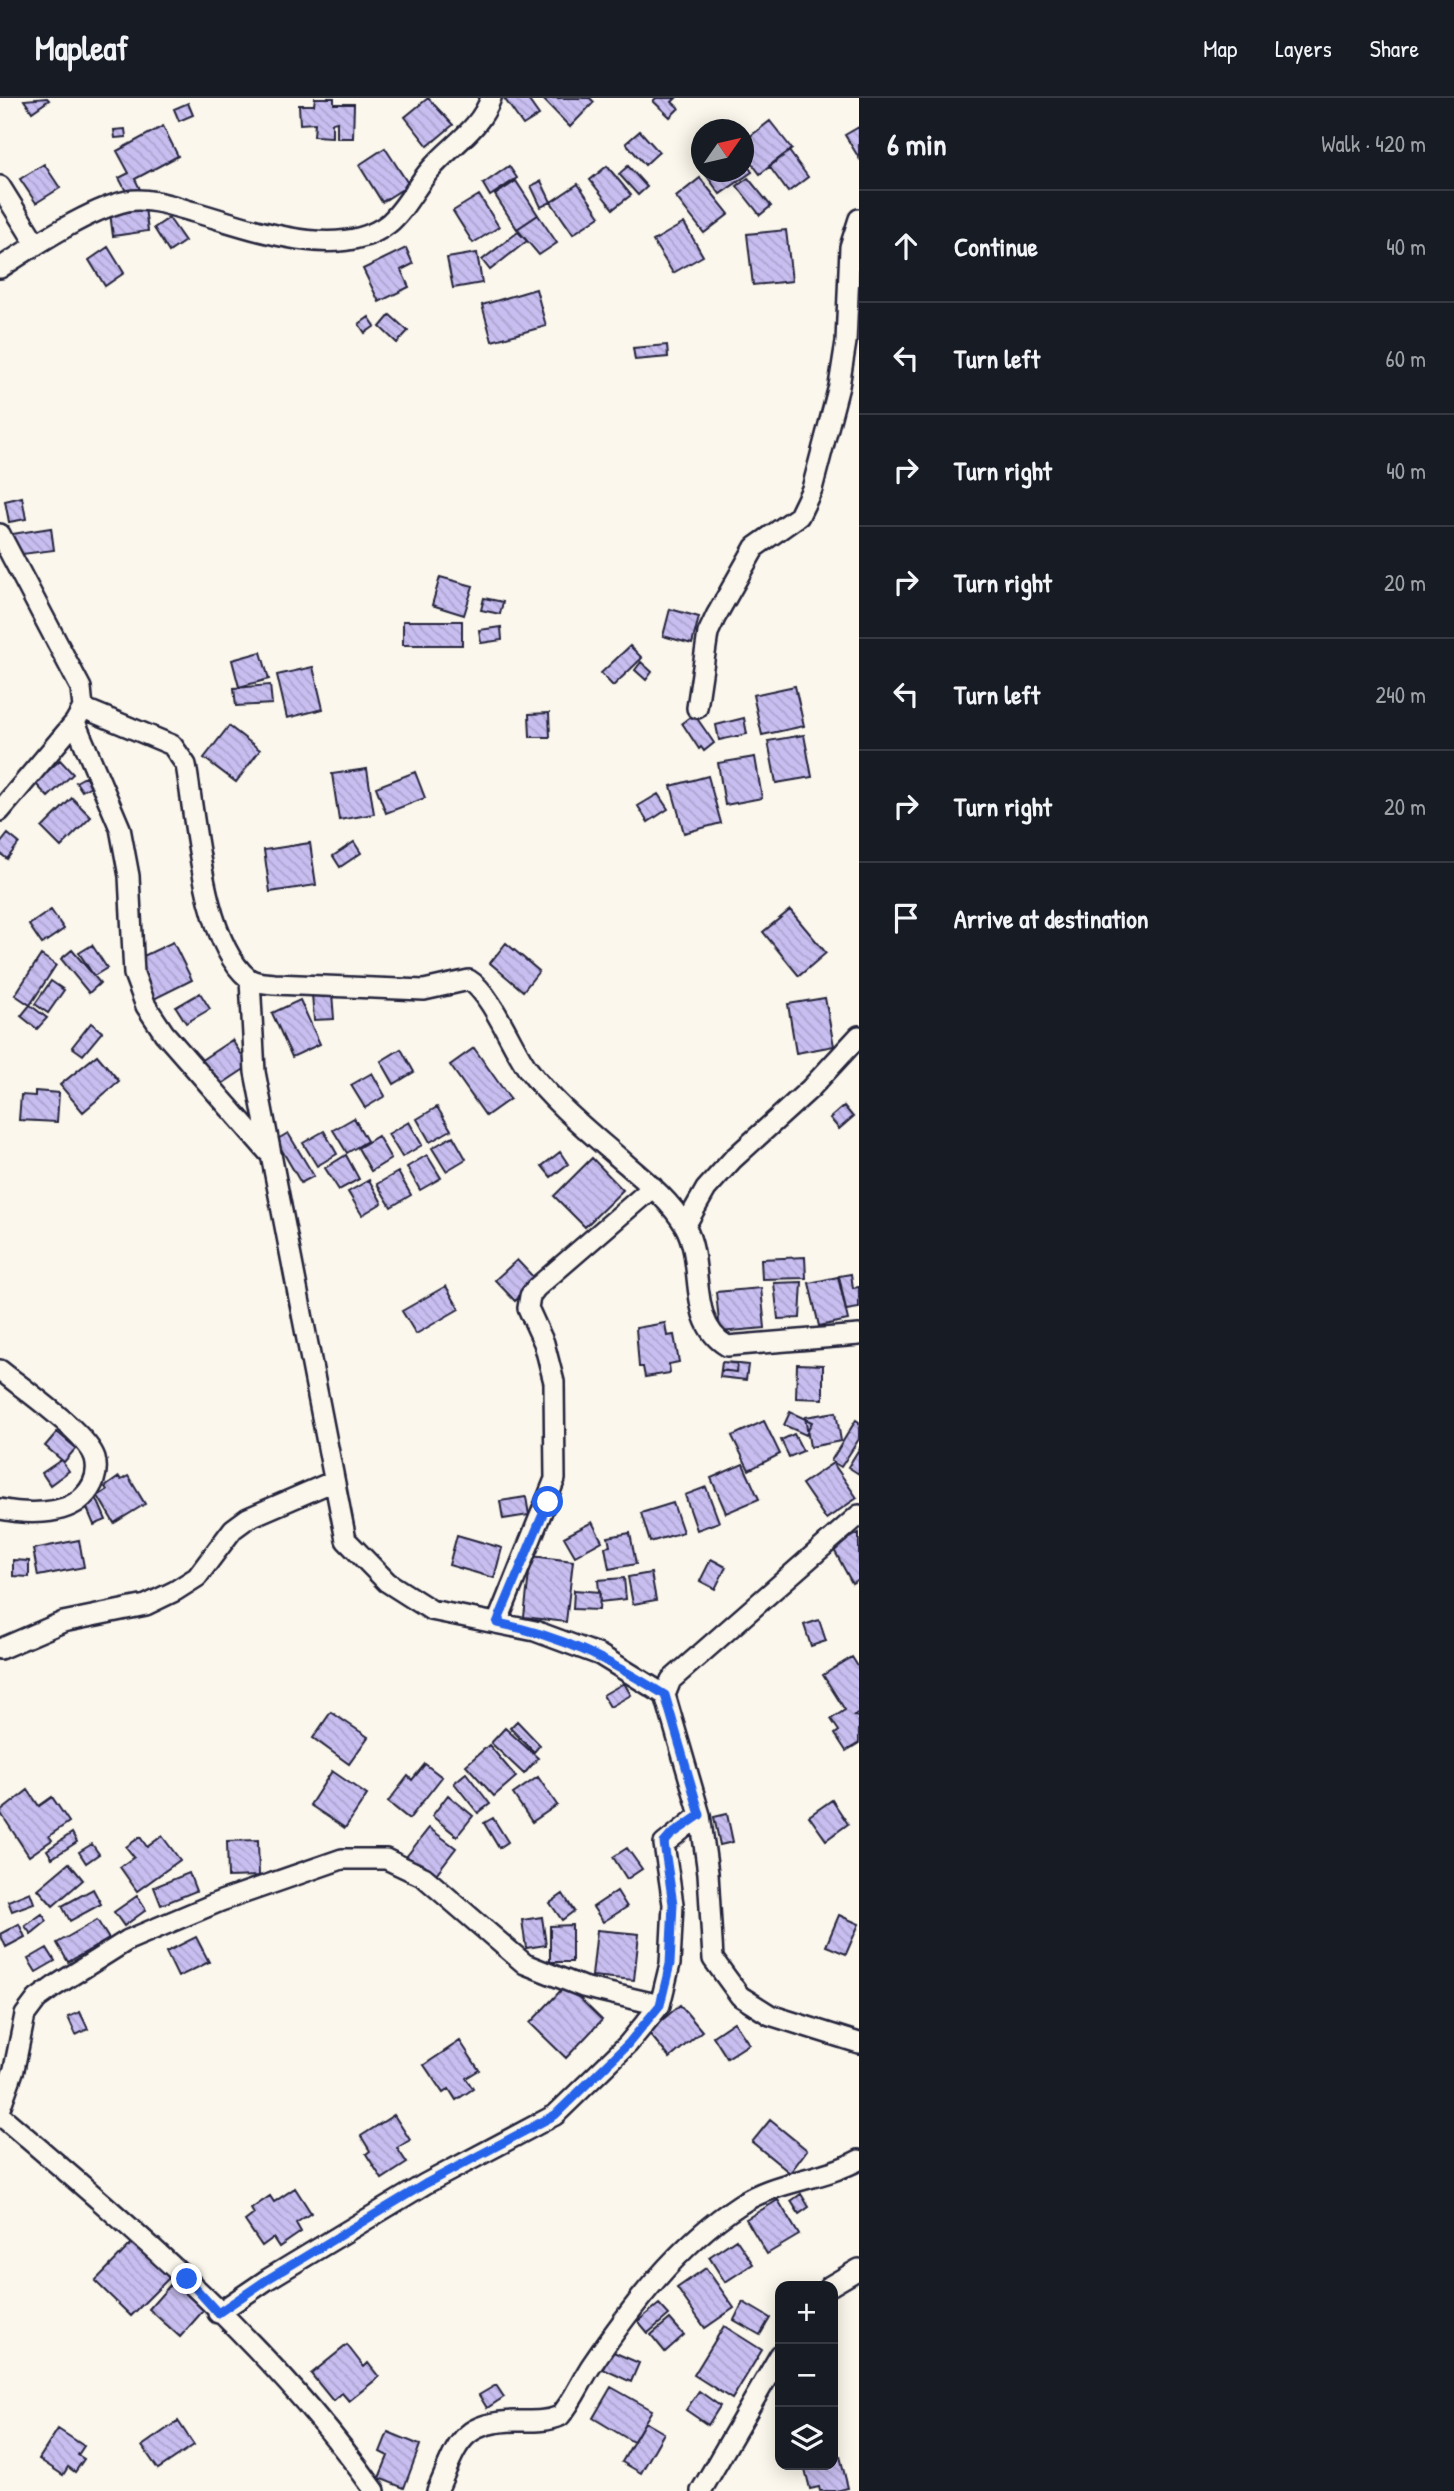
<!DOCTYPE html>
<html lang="en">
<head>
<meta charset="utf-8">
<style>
  :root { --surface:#171b24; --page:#242831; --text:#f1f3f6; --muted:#9ea1a6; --line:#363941 }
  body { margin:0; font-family:"Patrick Hand",sans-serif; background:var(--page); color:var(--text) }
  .controls { position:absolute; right:21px; bottom:21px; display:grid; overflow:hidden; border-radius:14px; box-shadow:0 4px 18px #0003 }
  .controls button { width:63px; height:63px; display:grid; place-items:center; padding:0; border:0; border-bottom:2px solid var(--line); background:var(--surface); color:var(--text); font:35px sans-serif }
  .compass { position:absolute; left:691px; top:21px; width:63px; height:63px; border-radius:50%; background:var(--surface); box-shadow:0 4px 18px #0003; rotate:56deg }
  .stop { position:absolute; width:21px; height:21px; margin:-16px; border:5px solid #2563eb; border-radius:50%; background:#fff }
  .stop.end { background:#2563eb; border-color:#fff; box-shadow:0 2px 7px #0008 }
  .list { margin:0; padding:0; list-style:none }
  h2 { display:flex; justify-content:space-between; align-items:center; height:91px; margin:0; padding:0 28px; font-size:30px }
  h2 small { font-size:23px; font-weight:400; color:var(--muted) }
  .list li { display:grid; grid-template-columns:46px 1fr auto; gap:21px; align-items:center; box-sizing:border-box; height:112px; padding:0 28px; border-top:2px solid var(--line) }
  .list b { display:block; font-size:26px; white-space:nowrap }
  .list em { font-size:23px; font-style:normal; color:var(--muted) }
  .icon { flex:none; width:38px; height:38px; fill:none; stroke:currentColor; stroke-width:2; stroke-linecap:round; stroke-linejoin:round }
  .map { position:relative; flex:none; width:859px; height:2393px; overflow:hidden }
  header { display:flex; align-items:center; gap:42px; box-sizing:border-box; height:98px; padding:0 35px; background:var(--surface); border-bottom:2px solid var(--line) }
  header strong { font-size:33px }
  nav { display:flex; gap:38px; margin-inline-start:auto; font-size:24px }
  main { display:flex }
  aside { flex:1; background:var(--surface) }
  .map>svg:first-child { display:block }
  .building { fill:url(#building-back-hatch); stroke:#22223b; stroke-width:2 }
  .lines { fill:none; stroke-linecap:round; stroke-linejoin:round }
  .minor-casing { stroke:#22223b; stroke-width:24 }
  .minor { stroke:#fbf7ec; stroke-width:19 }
  .route { stroke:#2563eb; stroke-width:9 }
</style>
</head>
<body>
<header>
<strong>Mapleaf</strong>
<nav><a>Map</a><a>Layers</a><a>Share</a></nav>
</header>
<main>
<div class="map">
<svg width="859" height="2393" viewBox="0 0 859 2393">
  <defs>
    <pattern id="building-back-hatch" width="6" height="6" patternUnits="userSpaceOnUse" patternTransform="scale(1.75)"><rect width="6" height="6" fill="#c8bef0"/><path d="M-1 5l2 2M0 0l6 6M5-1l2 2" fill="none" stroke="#aca3cf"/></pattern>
  </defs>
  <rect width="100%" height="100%" fill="#fbf7ec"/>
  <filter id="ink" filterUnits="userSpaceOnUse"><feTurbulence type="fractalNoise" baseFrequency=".0143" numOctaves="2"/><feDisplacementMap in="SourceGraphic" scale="14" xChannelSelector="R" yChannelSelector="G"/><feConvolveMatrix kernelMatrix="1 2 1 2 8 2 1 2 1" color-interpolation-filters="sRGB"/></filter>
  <g filter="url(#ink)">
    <!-- building -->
    <path class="building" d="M47,0L49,2L32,14L24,2Z
      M315,0H334V6H354L353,40H337V24L332,25V39L314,38L315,25L300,26L299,7H314Z
      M428,0L453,27L428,48L405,19Z
      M504,0H527L539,17L523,27Z
      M542,0H590L594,4L570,29Z
      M656,0H676L672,4L679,10L670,19L653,3Z
      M188,5L193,17L179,23L174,11Z
      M770,23L792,51L760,76L744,55V43Z
      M163,28L178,58L135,81L140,91L128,97L119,80L129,75L117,53Z
      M859,29V60L845,37Z
      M125,31L126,39L115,40L114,32Z
      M640,33L659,54L645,67L626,45Z
      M385,50L409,87L382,104L359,67Z
      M789,53L808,79L788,94L769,68Z
      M744,62L752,74L720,96L704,74H744Z
      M44,66L60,90L36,105L20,81Z
      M509,68L517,80L490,98L483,86Z
      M607,68L631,97L613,111L590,82Z
      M628,68L647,89L638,97L619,76Z
      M700,80L729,116L704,135L676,99Z
      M748,80L771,108L760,117L737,88Z
      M516,83L538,117L517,131L495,97Z
      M541,83L551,104L541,109L531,88Z
      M578,86L600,118L573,136L551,104Z
      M479,97L499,129L473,145L453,113Z
      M145,110L148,133L113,138L110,115Z
      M538,117L557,145L539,157L517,131Z
      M169,120L185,143L169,154L154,130Z
      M684,125L703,158L673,175L653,143Z
      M786,132L792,183L753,187L747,136Z
      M518,134L527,143L490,172L482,162Z
      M108,149L124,175L105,188L89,162Z
      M406,150L413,166L401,172L409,189L379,204L363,171Z
      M477,155L482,185L453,190L447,160Z
      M536,191L546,228L492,243L482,207Z
      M390,217L408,233L397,245L380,229Z
      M369,219L375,228L365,235L359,226Z
      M667,247L668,259L635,262L633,250Z
      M22,399L26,421L9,424L5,403Z
      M51,430L54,452L15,457L12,436Z
      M440,479L473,488L464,517L432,507Z
      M484,500L503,504L500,516L481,512Z
      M670,511L699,519L692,546L663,538Z
      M403,523H462V547H403Z
      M501,529L502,542L481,545L479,532Z
      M630,548L642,560L613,588L601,575Z
      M261,554L269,581L239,589L232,562Z
      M641,564L652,574L646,582L635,572Z
      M313,569L323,611L287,620L277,577Z
      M270,587L272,606L236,608L234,590Z
      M795,588L804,628L762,637L753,597Z
      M549,615L550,639H530L529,616Z
      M694,616L714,645L704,653L701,649L699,651L682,625Z
      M744,620L747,636L719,642L716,627Z
      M229,628L260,652L236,684L204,660Z
      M804,637L812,679L776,685L768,643Z
      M755,659L762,700L725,707L718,665Z
      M60,662L73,676L48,699L35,685Z
      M367,671L374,716L339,722L332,676Z
      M415,674L425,700L386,715L376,689Z
      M708,678L721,725L684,735L671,688Z
      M85,679L91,688L82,693L76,684Z
      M658,696L668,711L648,724L638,708Z
      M72,700L91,719L61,749L42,730Z
      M8,736L19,745L7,761L0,755V746Z
      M354,744L361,755L340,769L333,758Z
      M310,745L316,787L270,794L264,752Z
      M51,812L64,831L42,846L29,827Z
      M790,812L826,855L799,878L763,834Z
      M173,844L192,882L154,901L135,862Z
      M506,845L539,873L523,893L490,865Z
      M92,847L107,870L94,878L79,855Z
      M72,852L100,885L89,895L61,861Z
      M41,857L56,867L30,907L15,897Z
      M51,883L64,892L48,915L35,906Z
      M200,895L210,911L186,925L176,909Z
      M332,895L334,921L314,922L312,896Z
      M825,900L834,948L796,955L788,906Z
      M300,902L320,946L292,959L272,915Z
      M30,907L47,920L37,931L21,918Z
      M91,925L102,934L83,957L72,949Z
      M232,942L249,968L217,989L200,963Z
      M474,950L510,1001L486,1018L450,967Z
      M401,951L414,974L394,986L381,963Z
      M97,957L119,983L83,1014L60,987Z
      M372,975L385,998L365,1010L351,987Z
      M35,993L59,995L57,1024L19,1022L21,997L35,998Z
      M844,1008L853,1019L839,1031L830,1020Z
      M437,1009L451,1032L430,1044L417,1021Z
      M354,1020L367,1043L347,1055L333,1032Z
      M409,1024L422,1047L402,1059L388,1036Z
      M324,1033L337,1056L317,1068L303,1045Z
      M288,1035L314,1078L301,1085L276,1042Z
      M378,1038L391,1061L371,1073L358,1050Z
      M453,1038L466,1061L446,1073L432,1050Z
      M560,1054L568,1066L551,1079L542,1068Z
      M346,1057L359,1081L339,1092L325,1070Z
      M427,1057L441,1080L420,1092L407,1069Z
      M592,1060L623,1092L585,1129L554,1098Z
      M398,1074L411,1097L391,1109L377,1086Z
      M369,1082L382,1105L362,1117L348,1094Z
      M805,1159L806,1180L762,1181L761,1161Z
      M517,1162L537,1183L515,1203L495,1182Z
      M851,1176L853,1190L859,1189V1210L846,1212L839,1178Z
      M838,1179L848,1222L819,1228L809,1185Z
      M802,1184L800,1220L778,1221L774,1185Z
      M446,1188L459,1211L416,1236L402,1213Z
      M761,1190L765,1230L720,1234L716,1194Z
      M665,1225L667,1238L674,1237L679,1264L669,1266L670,1275L645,1279L643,1269H639L636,1230Z
      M722,1264L737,1265L736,1274L721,1272Z
      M722,1264L748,1267L746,1282L720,1279Z
      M797,1266L823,1267V1301L796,1300Z
      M790,1314L812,1324L806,1337L784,1327Z
      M836,1314L841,1343L810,1349L805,1319Z
      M856,1322L859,1324V1341L841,1369L831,1363Z
      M764,1323L780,1356L749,1372L732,1338Z
      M57,1334L76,1350L64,1364L45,1348Z
      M794,1336L803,1353L789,1359L781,1342Z
      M859,1351V1376L848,1369Z
      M61,1362L69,1373L50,1387L42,1375Z
      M833,1365L857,1400L826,1421L802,1386Z
      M743,1366L759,1401L726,1415L711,1380Z
      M128,1378L145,1406L114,1425L98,1398L107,1392L105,1389L119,1379L121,1382Z
      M706,1389L719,1424L697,1432L685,1397Z
      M96,1399L106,1422L94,1427L84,1403Z
      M526,1399L529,1417L503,1421L500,1403Z
      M673,1405L683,1434L650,1444L641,1415Z
      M592,1424L602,1443L575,1458L564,1439Z
      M630,1435L636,1466L609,1471L605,1449L610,1448L608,1439Z
      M859,1435V1481L852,1485L833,1450Z
      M457,1437L502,1450L494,1480L449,1467Z
      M79,1442L84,1469L38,1478L33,1451Z
      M531,1458L573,1463L566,1524L524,1519Z
      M711,1461L726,1469L715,1491L700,1483Z
      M13,1462L29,1463V1479L13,1478Z
      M651,1475L656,1502L633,1506L628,1479Z
      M624,1480L626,1501L600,1504L598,1482Z
      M574,1492L600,1494L599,1512L573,1511Z
      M819,1522L826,1543L811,1548L804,1527Z
      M852,1559L859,1570V1615L854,1618L859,1619V1645L846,1653L835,1636L839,1633L831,1621L845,1612L823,1577Z
      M624,1585L631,1597L610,1609L603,1597Z
      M331,1614L368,1639L349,1666L313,1640Z
      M517,1623L540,1647L534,1654L510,1630Z
      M505,1630L538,1660L524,1676L491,1645Z
      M489,1647L516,1679L494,1698L466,1667Z
      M425,1666L442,1679L409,1721L388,1704L408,1678L412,1682Z
      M332,1673L367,1697L345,1730L310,1707Z
      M466,1675L490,1706L478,1715L454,1685Z
      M538,1679L557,1707L532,1724L513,1696Z
      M28,1692L39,1708L52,1699L69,1724L49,1738L52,1742L29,1758L0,1714Z
      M448,1697L473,1718L457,1738L432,1718Z
      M832,1702L848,1726L826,1742L809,1718Z
      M727,1716L733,1744L720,1747L714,1719Z
      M493,1720L508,1744L499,1750L484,1725Z
      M429,1730L456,1750L433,1780L406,1759Z
      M72,1735L77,1744L52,1760L47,1752Z
      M162,1738L180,1762L137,1793L120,1769L134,1759L126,1749L140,1739L147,1749Z
      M258,1742L259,1778L228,1779L227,1743Z
      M92,1746L99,1756L86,1765L79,1754Z
      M627,1750L642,1771L627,1781L613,1759Z
      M69,1765L83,1782L53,1808L38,1791Z
      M189,1775L196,1793L161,1807L154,1789Z
      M93,1791L101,1806L70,1823L62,1808Z
      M617,1793L627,1809L603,1824L593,1809Z
      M30,1794L34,1805L12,1813L8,1803Z
      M563,1796L574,1813L562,1822L550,1805Z
      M137,1798L146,1812L124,1828L114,1814Z
      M42,1816L47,1823L31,1836L25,1828Z
      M839,1817L859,1826L846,1856L826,1848Z
      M542,1819L546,1847L526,1850L522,1822Z
      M97,1822L109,1841L68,1864L57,1845Z
      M19,1826L25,1839L6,1849L0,1836Z
      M572,1827V1864H550V1828Z
      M597,1832L639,1836L634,1882L592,1878Z
      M196,1839L209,1864L178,1879L166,1854Z
      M47,1850L55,1863L36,1874L28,1861Z
      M566,1887L602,1922L566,1960L530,1925Z
      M680,1907L702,1933L670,1960L648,1934Z
      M80,1914L88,1931L76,1937L68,1919Z
      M734,1924L749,1946L727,1960L713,1938Z
      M460,1943L479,1972L466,1980L473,1991L456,2002L449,1991L443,1995L424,1967Z
      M394,2017L410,2042L397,2050L407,2065L382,2081L366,2056L370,2053L361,2038Z
      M770,2022L807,2052L790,2075L752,2044Z
      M295,2090L311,2115L296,2125L301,2134L279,2149L273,2140L262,2148L245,2123L254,2116L251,2111L270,2098L274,2104Z
      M801,2096L809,2109L799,2116L791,2103Z
      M778,2102L799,2137L767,2156L746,2121Z
      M136,2141L172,2177L131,2218L95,2183Z
      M736,2141L753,2166L725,2184L709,2159Z
      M706,2170L734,2210L705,2230L677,2190Z
      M178,2178L209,2206L180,2239L149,2211Z
      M743,2204L770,2220L760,2237L734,2222Z
      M659,2206L669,2217L648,2235L638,2223Z
      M670,2221L684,2237L665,2254L651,2237Z
      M724,2228L762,2252L732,2301L694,2277Z
      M347,2247L364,2269L368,2265L379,2279L349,2303L342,2295L333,2303L311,2276Z
      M611,2253L639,2265L631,2284L603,2271Z
      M496,2287L504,2299L487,2310L479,2297Z
      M611,2289L652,2312L633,2344L593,2320Z
      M699,2293L720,2308L708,2327L686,2312Z
      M178,2323L194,2347L158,2371L142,2348Z
      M645,2324L664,2335L641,2375L622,2364Z
      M58,2331L84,2348L78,2357L84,2361L75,2374L68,2369L63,2377L39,2361Z
      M388,2334L420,2347L404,2390L379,2380L388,2358L380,2354Z
      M840,2358L848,2390L836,2393H820L819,2389L810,2391L804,2367H833V2360Z"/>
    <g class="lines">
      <!-- minor casing -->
      <g class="minor-casing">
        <path id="minor" d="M0,88L36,146
          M0,170C32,149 89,111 127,103C148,99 173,108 194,114C249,129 337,165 388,126C405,112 416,88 430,72C452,46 479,33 491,0
          M0,436L81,590L83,610L75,624L0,713
          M83,610L172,647L186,667C196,723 203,843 248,880C254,885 266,885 274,886L424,892L469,882C491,895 511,947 527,970C554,1006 592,1036 626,1066C647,1084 671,1104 685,1128C706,1166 686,1224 727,1248L859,1237
          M697,610L708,535L716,518L755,449L799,418L812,391L839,288L846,244L850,149L859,121
          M75,624L120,730L129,778L134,876L146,908L164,935L268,1054
          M250,882L255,974L346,1442L387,1484L431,1512L535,1533L600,1557L665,1597
          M685,1128L706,1091L733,1061L810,991L859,938
          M0,1272C22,1290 87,1335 95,1360C99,1375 93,1389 83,1399C63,1418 25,1416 0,1411
          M859,1417L671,1582L665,1597L700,1717L708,1775L713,1861L740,1898L770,1917L859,1945
          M497,1525L555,1381L554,1284L544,1245L528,1210L530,1198L536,1190L653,1089
          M0,1551L63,1524L146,1507L175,1493L197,1479L233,1431L248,1420L334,1383
          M0,2010L14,1971L25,1917L37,1901L55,1888L128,1842L221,1803L342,1761H386L424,1779L525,1866L583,1889L660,1907
          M0,2017C135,2132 272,2248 375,2393
          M830,2188L859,2171
          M218,2215L268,2181L425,2086L555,2017L628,1946L660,1907L670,1866L673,1806L664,1746L700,1717
          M437,2393C458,2347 459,2324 516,2323C531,2323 546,2324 560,2318C573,2303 580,2285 591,2268C631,2209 678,2147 739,2107C774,2083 822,2082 859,2062
          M701,2393L780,2257"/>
      </g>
      <!-- minor -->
      <use href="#minor" class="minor"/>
    </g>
  </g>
  <g class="lines" filter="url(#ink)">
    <!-- route -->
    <path class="route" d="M187,2181L218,2215L268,2181L425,2086L555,2017L628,1946L660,1907L670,1866L673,1806L664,1745L671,1737L700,1717L665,1597C608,1562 564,1538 497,1525L548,1404"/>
  </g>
</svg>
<div class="controls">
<button>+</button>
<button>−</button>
<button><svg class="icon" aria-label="layers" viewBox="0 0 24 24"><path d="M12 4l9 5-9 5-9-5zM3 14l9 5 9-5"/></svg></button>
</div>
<svg class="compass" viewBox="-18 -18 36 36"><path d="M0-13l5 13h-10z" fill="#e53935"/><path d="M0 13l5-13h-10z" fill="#9ea1a6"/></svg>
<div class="stop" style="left:548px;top:1404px"></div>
<div class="stop end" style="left:187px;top:2181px"></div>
</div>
<aside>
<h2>6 min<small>Walk · 420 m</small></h2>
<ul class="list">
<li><svg class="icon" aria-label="ahead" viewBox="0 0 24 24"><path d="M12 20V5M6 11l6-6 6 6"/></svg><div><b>Continue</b></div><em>40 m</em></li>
<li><svg class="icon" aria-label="left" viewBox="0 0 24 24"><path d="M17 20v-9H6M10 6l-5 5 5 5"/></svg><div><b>Turn left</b></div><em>60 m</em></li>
<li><svg class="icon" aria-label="right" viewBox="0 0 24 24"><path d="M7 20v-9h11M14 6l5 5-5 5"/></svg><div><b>Turn right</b></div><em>40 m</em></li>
<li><svg class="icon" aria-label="right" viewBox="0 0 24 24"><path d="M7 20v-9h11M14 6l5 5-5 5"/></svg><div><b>Turn right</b></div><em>20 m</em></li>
<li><svg class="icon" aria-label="left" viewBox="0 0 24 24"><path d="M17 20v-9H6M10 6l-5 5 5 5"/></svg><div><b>Turn left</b></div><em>240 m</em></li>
<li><svg class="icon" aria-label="right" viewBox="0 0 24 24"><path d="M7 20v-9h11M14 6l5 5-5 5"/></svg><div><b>Turn right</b></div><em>20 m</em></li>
<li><svg class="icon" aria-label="arrive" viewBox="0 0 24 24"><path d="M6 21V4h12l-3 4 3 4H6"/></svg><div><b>Arrive at destination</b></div></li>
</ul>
</aside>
</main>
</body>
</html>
